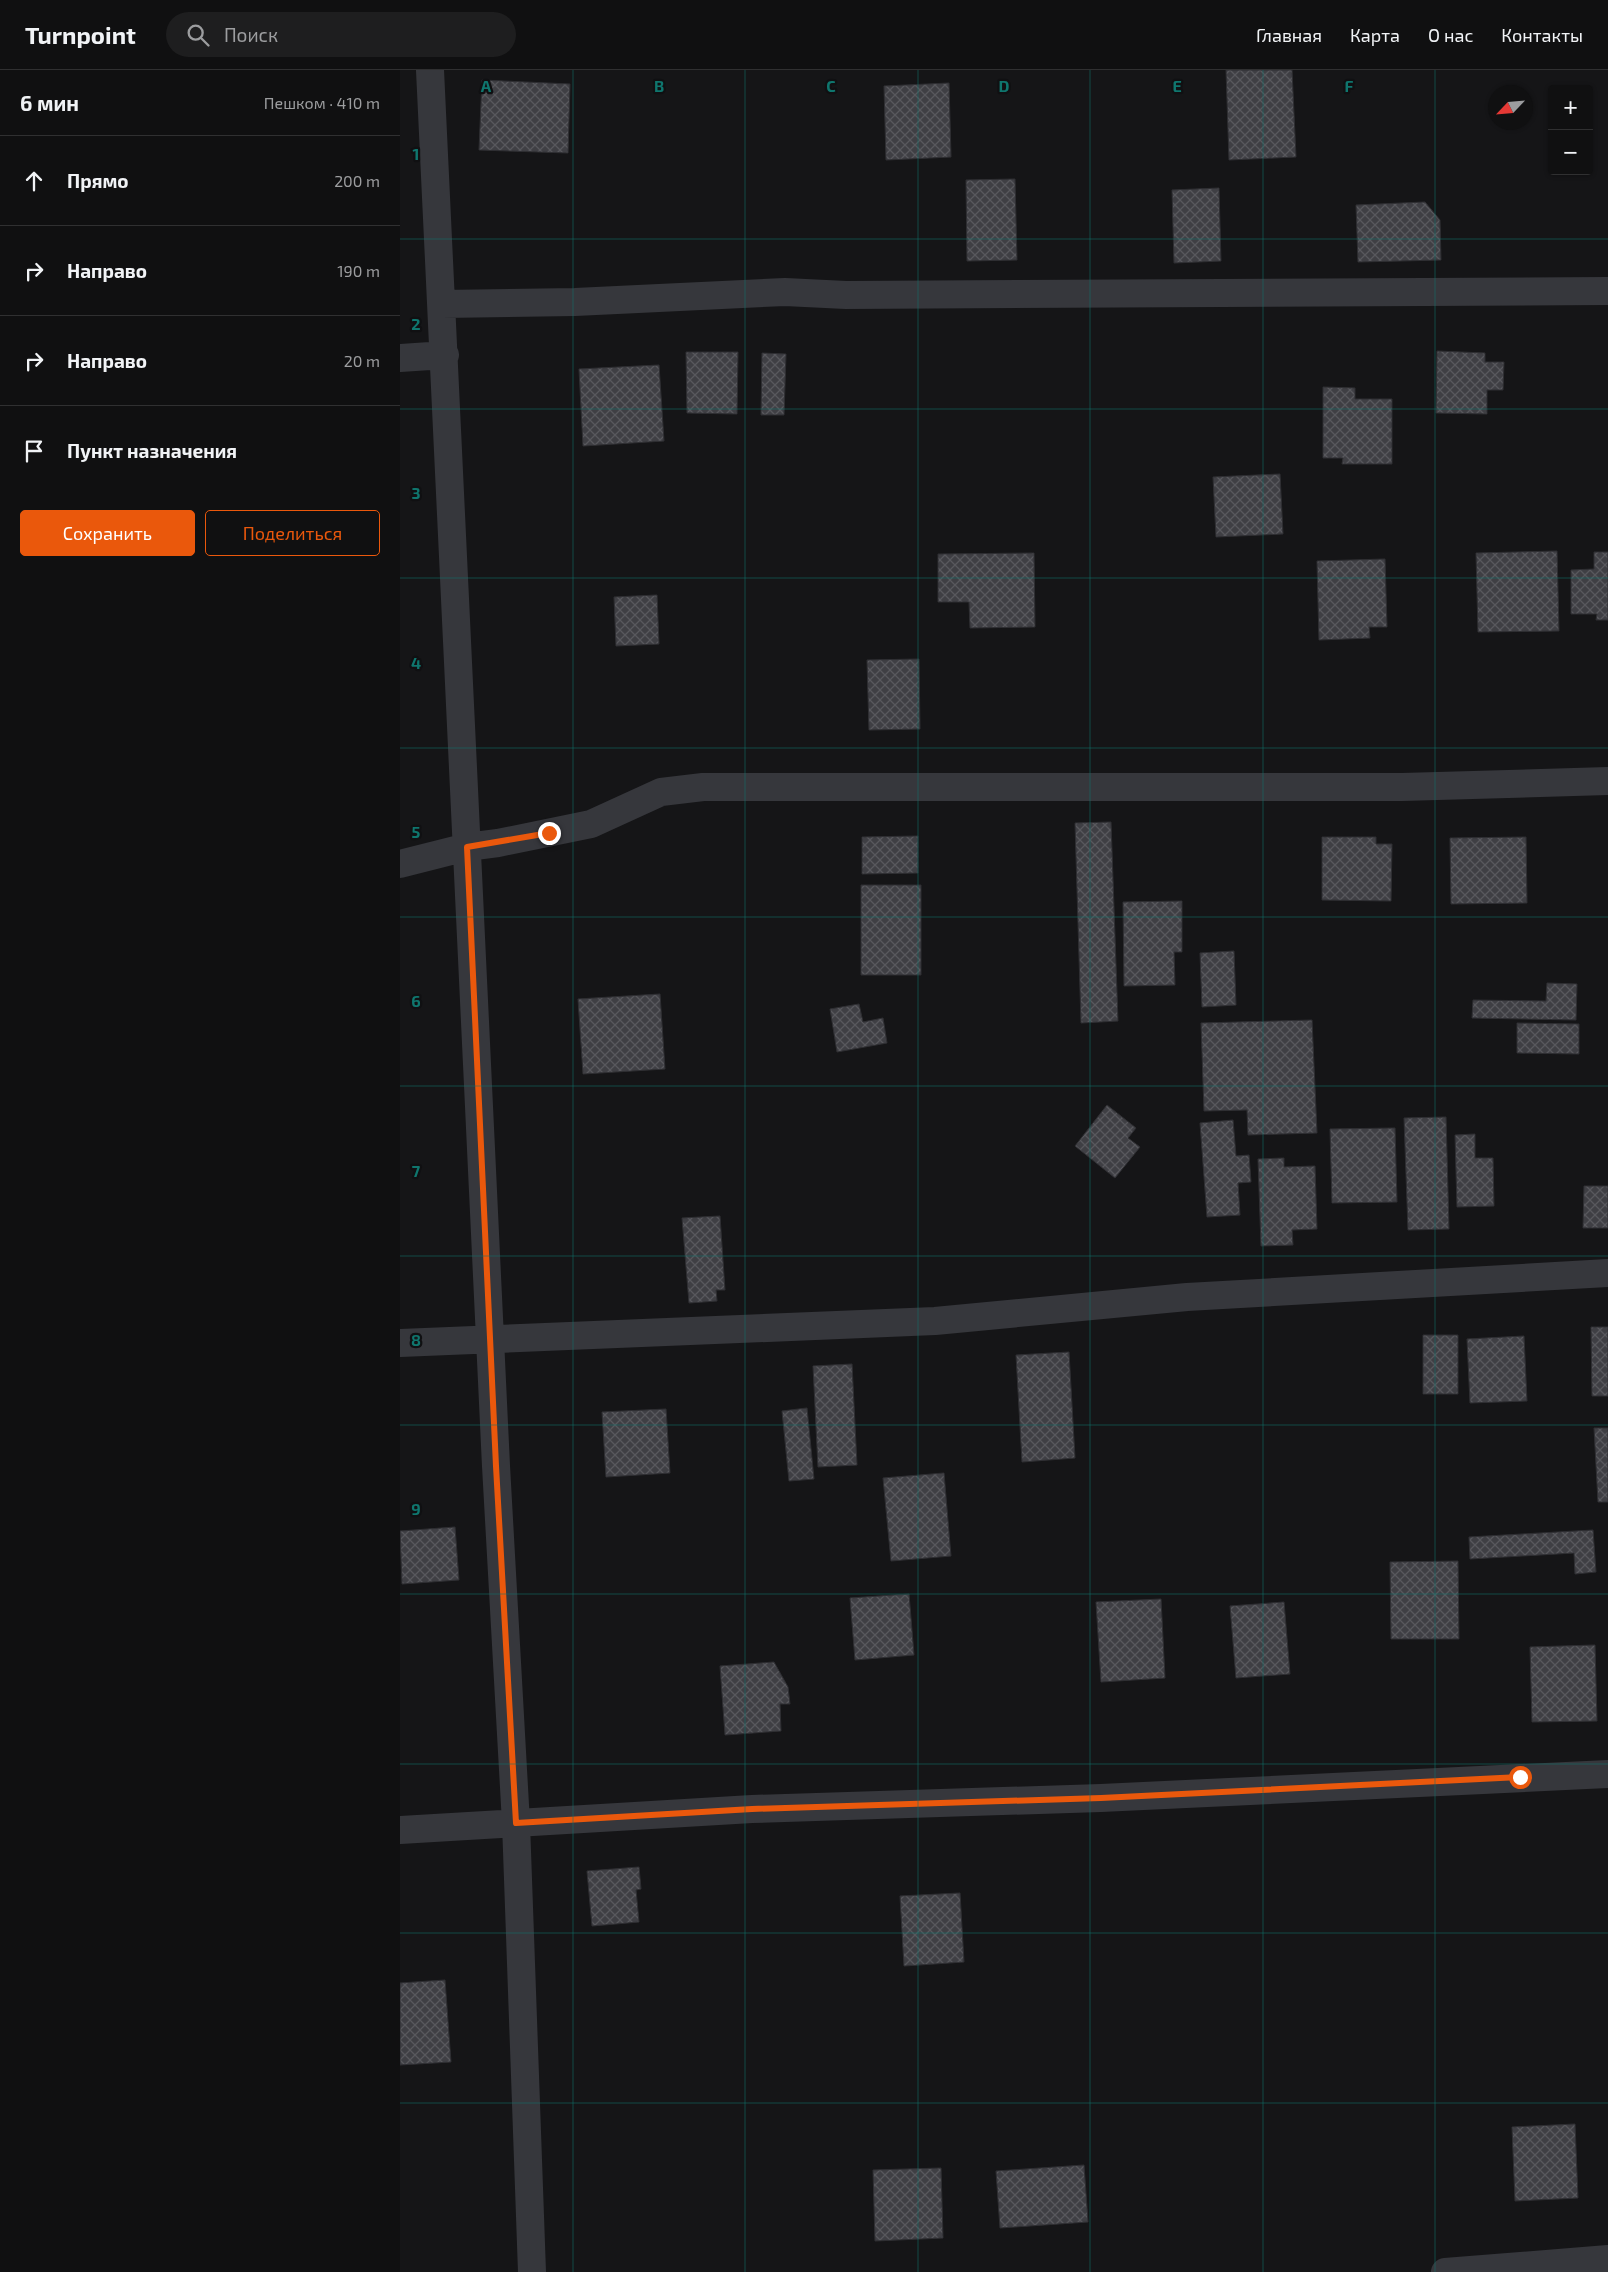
<!DOCTYPE html>
<html lang="ru">
<head>
<meta charset="utf-8">
<style>
  :root { --surface:#101011; --page:#1e1e1f; --text:#f1f3f6; --muted:#9c9d9f; --line:#303031; --accent:#ea580c }
  body { margin:0; font-family:"Exo 2",sans-serif; background:var(--page); color:var(--text) }
  .controls { position:absolute; right:15px; top:15px; display:grid; overflow:hidden; border-radius:5px; box-shadow:0 1px 4px #0004 }
  .controls button { width:45px; height:45px; display:grid; place-items:center; padding:0; border:0; border-bottom:1px solid var(--line); background:var(--surface); color:var(--text); font:25px sans-serif }
  .compass { position:absolute; left:1088px; top:15px; width:45px; height:45px; border-radius:50%; background:var(--surface); box-shadow:0 1px 4px #0004; rotate:244deg }
  .stop { position:absolute; width:15px; height:15px; margin:-11px; border:4px solid #ea580c; border-radius:50%; background:#fff }
  .stop.end { background:#ea580c; border-color:#fff; box-shadow:0 1px 5px #0008 }
  .list { margin:0; padding:0; list-style:none }
  h2 { display:flex; justify-content:space-between; align-items:center; height:65px; margin:0; padding:0 20px; font-size:21px }
  h2 small { font-size:16px; font-weight:400; color:var(--muted) }
  .list li { display:grid; grid-template-columns:32px 1fr auto; gap:15px; align-items:center; box-sizing:border-box; height:90px; padding:0 20px; border-top:1px solid var(--line) }
  .list b { display:block; font-size:19px; white-space:nowrap }
  .list em { font-size:16px; font-style:normal; color:var(--muted) }
  .actions { display:flex; gap:10px; padding:15px 20px }
  .actions a { flex:1; padding:11px 0; border:1px solid var(--accent); border-radius:5px; text-align:center; font-size:18px; color:var(--accent) }
  .actions .main { background:var(--accent); color:#fff }
  .icon { flex:none; width:28px; height:28px; fill:none; stroke:currentColor; stroke-width:2; stroke-linecap:round; stroke-linejoin:round }
  .map { position:relative; flex:none; width:1208px; height:2202px; overflow:hidden }
  header { display:flex; align-items:center; gap:30px; box-sizing:border-box; height:70px; padding:0 25px; background:var(--surface); border-bottom:1px solid var(--line) }
  header strong { font-size:24px }
  nav { display:flex; gap:28px; margin-inline-start:auto; font-size:18px }
  .search { width:350px; height:45px; background:var(--page); display:flex; align-items:center; gap:12px; box-sizing:border-box; padding:0 18px; border-radius:28px; color:var(--muted); font-size:19px }
  main { display:flex }
  aside { flex:1; background:var(--surface) }
  .map>svg:first-child { display:block }
  .building { fill:url(#building-cross-hatch); stroke:#2f2f33 }
  .lines { fill:none; stroke-linecap:round; stroke-linejoin:round }
  .minor { stroke:#36373c; stroke-width:28 }
  .route { stroke:#ea580c; stroke-width:6 }
  .grid { fill:none; stroke:#0f766e; stroke-width:1; stroke-opacity:0.55 }
  .grid-label { font-size:16px; text-anchor:middle; font-weight:bold; fill:#0f766e; stroke:#101012; stroke-width:4.5; stroke-linejoin:round; paint-order:stroke }
</style>
</head>
<body>
<header>
<strong>Turnpoint</strong>
<div class="search"><svg class="icon" aria-label="search" viewBox="0 0 24 24"><circle cx="10" cy="10" r="6"/><path d="M15 15l6 6"/></svg>Поиск</div>
<nav><a>Главная</a><a>Карта</a><a>О нас</a><a>Контакты</a></nav>
</header>
<main>
<aside>
<h2>6 мин<small>Пешком · 410 m</small></h2>
<ul class="list">
<li><svg class="icon" aria-label="ahead" viewBox="0 0 24 24"><path d="M12 20V5M6 11l6-6 6 6"/></svg><div><b>Прямо</b></div><em>200 m</em></li>
<li><svg class="icon" aria-label="right" viewBox="0 0 24 24"><path d="M7 20v-9h11M14 6l5 5-5 5"/></svg><div><b>Направо</b></div><em>190 m</em></li>
<li><svg class="icon" aria-label="right" viewBox="0 0 24 24"><path d="M7 20v-9h11M14 6l5 5-5 5"/></svg><div><b>Направо</b></div><em>20 m</em></li>
<li><svg class="icon" aria-label="arrive" viewBox="0 0 24 24"><path d="M6 21V4h12l-3 4 3 4H6"/></svg><div><b>Пункт назначения</b></div></li>
</ul>
<div class="actions"><a class="main">Сохранить</a><a>Поделиться</a></div>
</aside>
<div class="map">
<svg width="1208" height="2202" viewBox="0 0 1208 2202">
  <defs>
    <pattern id="building-cross-hatch" width="8" height="8" patternUnits="userSpaceOnUse" patternTransform="scale(1.25)"><rect width="8" height="8" fill="#3f3f44"/><path d="M0 0l8 8M0 8l8-8" fill="none" stroke="#58585d"/></pattern>
  </defs>
  <rect width="100%" height="100%" fill="#151517"/>
  <!-- building -->
  <path class="building" d="M826,0H892L896,87L829,90Z
    M82,10L170,14L168,83L79,80Z
    M549,13L551,87L486,90L484,16Z
    M615,109L617,190L567,191L566,110Z
    M819,118L821,191L774,193L772,120Z
    M1025,132L1040,150L1041,190L958,192L956,135Z
    M1037,281L1085,283V292H1104L1103,320H1087V344L1036,343Z
    M286,282H338L337,344L287,343Z
    M362,283L386,284L384,345H361Z
    M259,295L264,371L183,376L179,299Z
    M923,317L955,318V329H992V394H942L943,388H923Z
    M880,404L883,464L816,467L813,407Z
    M1157,481L1159,561L1078,562L1076,483Z
    M1194,482H1208V550H1196L1197,544H1171V500L1194,499Z
    M634,483L635,557L570,558L569,532H538V484Z
    M985,489L987,557H969L970,568L919,570L917,491Z
    M257,525L259,574L216,576L214,527Z
    M519,589L520,659L469,660L467,590Z
    M711,752L718,951L681,953L675,753Z
    M518,766V803L462,804V767Z
    M922,767H976V774H992L991,831L922,830Z
    M1126,767L1127,833L1051,834L1050,768Z
    M461,815H521V905H461Z
    M782,831V882H774L775,915L724,916L723,832Z
    M834,881L836,935L802,937L800,883Z
    M1147,913L1177,914L1176,950L1072,948L1073,930L1146,931Z
    M260,924L265,999L183,1004L178,929Z
    M459,934L463,952L483,948L487,973L437,982L430,939Z
    M912,950L917,1063L848,1065L847,1040L804,1041L801,953Z
    M1117,953L1179,954V984L1117,983Z
    M707,1035L736,1058L728,1068L740,1077L715,1108L675,1076Z
    M1046,1047L1049,1159L1008,1160L1004,1048Z
    M833,1050L836,1086L849,1085L851,1112L838,1113L840,1145L807,1147L800,1053Z
    M995,1058L997,1132L932,1133L930,1059Z
    M1075,1064V1088H1093L1094,1136L1057,1137L1055,1065Z
    M884,1088V1097L915,1096L917,1159L892,1160L893,1175L861,1176L858,1089Z
    M1184,1116H1208V1158H1183Z
    M320,1146L325,1220H316L317,1231L289,1233L282,1148Z
    M1191,1257H1208V1326H1192Z
    M1023,1265H1058V1324H1023Z
    M1124,1266L1127,1331L1070,1333L1067,1269Z
    M669,1282L675,1388L622,1392L616,1285Z
    M452,1294L457,1395L418,1397L413,1296Z
    M407,1338L414,1409L389,1411L382,1341Z
    M266,1339L270,1403L206,1407L202,1342Z
    M1194,1358H1208V1432H1198Z
    M544,1403L551,1486L491,1491L483,1408Z
    M55,1457L59,1510L2,1514L0,1461Z
    M1193,1460L1196,1502L1175,1504L1174,1483L1070,1489L1069,1467Z
    M1058,1491L1059,1569H991L990,1492Z
    M509,1524L514,1585L455,1590L450,1528Z
    M761,1529L765,1608L701,1612L696,1532Z
    M884,1532L890,1604L836,1608L830,1536Z
    M1195,1575L1197,1651L1132,1652L1130,1577Z
    M374,1592L388,1617L390,1634H380L381,1661L325,1665L320,1596Z
    M239,1797L241,1819L236,1820L239,1852L192,1856L187,1801Z
    M560,1823L564,1892L504,1896L500,1826Z
    M45,1910L51,1992L0,1995V1913Z
    M1175,2054L1178,2128L1115,2131L1112,2057Z
    M684,2095L688,2152L600,2158L596,2101Z
    M541,2098L543,2168L475,2171L473,2100Z"/>
  <g class="lines">
    <!-- minor -->
    <path class="minor" d="M30,0L96,1396L116,1753L132,2202
      M42,234L175,232L385,222L446,225L1208,221
      M0,288L45,285
      M0,794L67,777L98,773L191,754L261,722L303,717H1002L1208,711
      M0,1273L535,1251L787,1227L1208,1203
      M0,1760L352,1739L701,1728L1208,1704
      M1045,2202L1208,2189"/>
  </g>
  <g class="lines">
    <!-- route -->
    <path class="route" d="M149,763L67,777L96,1396L116,1753L352,1739L701,1728L1120,1707"/>
  </g>
  <!-- grid -->
  <path class="grid" d="M173,0V2202M345,0V2202M518,0V2202M690,0V2202M863,0V2202M1035,0V2202M0,169H1208M0,339H1208M0,508H1208M0,678H1208M0,847H1208M0,1016H1208M0,1186H1208M0,1355H1208M0,1524H1208M0,1694H1208M0,1863H1208M0,2033H1208"/>
  <g class="grid-label">
    <text x="86" y="22">A</text>
    <text x="259" y="22">B</text>
    <text x="431" y="22">C</text>
    <text x="604" y="22">D</text>
    <text x="777" y="22">E</text>
    <text x="949" y="22">F</text>
    <text x="16" y="90">1</text>
    <text x="16" y="260">2</text>
    <text x="16" y="429">3</text>
    <text x="16" y="599">4</text>
    <text x="16" y="768">5</text>
    <text x="16" y="937">6</text>
    <text x="16" y="1107">7</text>
    <text x="16" y="1276">8</text>
    <text x="16" y="1445">9</text>
  </g>
</svg>
<div class="controls">
<button>+</button>
<button>−</button>
</div>
<svg class="compass" viewBox="-18 -18 36 36"><path d="M0-13l5 13h-10z" fill="#e53935"/><path d="M0 13l5-13h-10z" fill="#9c9d9f"/></svg>
<div class="stop" style="left:1120px;top:1707px"></div>
<div class="stop end" style="left:149px;top:763px"></div>
</div>
</main>
</body>
</html>
